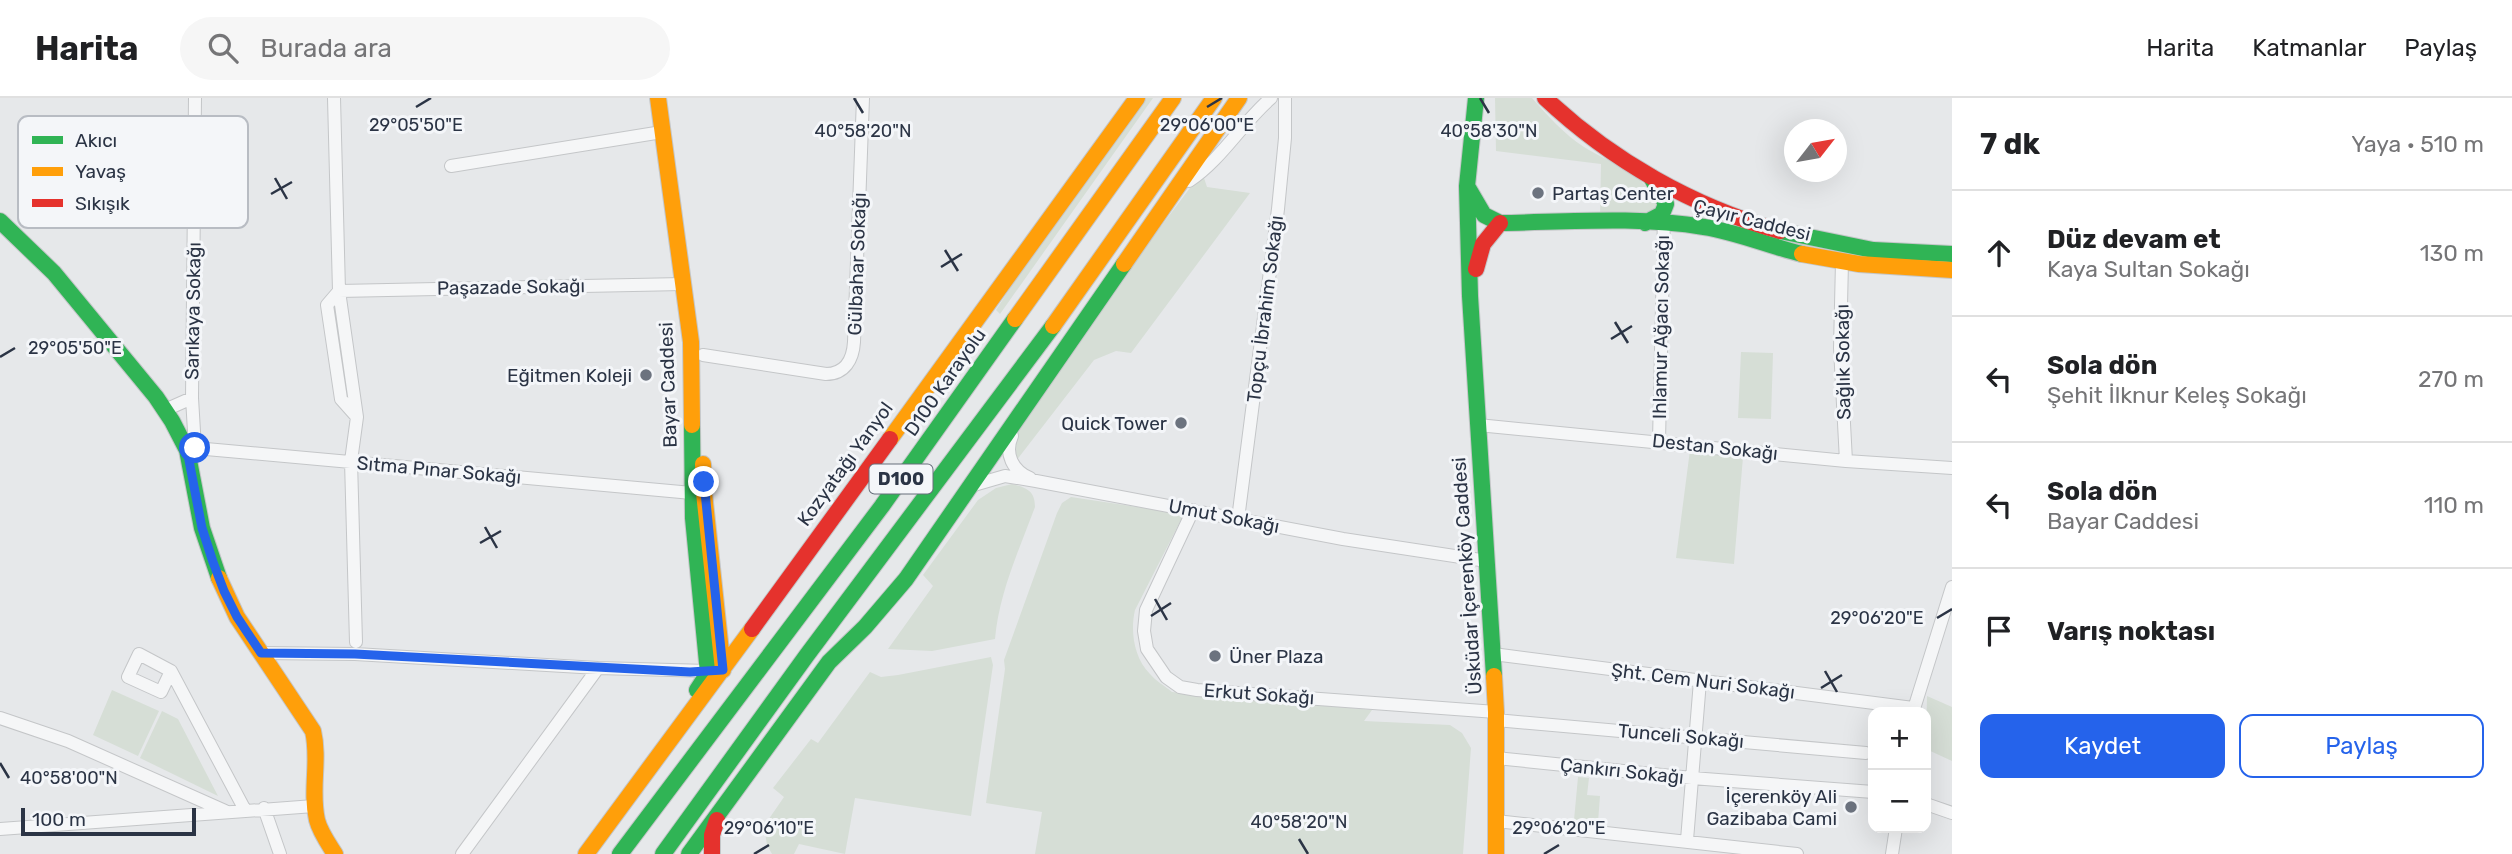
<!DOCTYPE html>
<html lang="tr">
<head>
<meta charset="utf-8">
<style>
  :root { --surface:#fff; --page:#f6f6f6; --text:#202124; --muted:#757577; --line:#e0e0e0; --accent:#2563eb }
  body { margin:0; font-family:Rubik,sans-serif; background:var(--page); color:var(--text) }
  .controls { position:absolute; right:21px; bottom:21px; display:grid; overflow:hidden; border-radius:14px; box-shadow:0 7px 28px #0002 }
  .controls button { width:63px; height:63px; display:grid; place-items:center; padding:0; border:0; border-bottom:2px solid var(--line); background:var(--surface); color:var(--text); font:35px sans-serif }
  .compass { position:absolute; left:1784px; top:21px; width:63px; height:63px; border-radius:50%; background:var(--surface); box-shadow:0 7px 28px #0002; rotate:59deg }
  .scale { position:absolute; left:21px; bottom:18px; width:175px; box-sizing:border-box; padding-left:7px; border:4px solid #2b3445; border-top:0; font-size:19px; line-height:24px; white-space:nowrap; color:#2b3445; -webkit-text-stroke:5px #f4f6f9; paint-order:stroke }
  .stop { position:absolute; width:21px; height:21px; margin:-16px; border:5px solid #2563eb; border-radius:50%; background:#fff }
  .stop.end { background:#2563eb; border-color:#fff; box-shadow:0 2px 7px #0008 }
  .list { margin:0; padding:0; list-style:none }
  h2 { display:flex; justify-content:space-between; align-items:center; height:91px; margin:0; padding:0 28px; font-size:30px }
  h2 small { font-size:23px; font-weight:400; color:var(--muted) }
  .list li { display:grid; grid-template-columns:46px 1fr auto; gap:21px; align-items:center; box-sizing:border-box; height:126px; padding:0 28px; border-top:2px solid var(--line) }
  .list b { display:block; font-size:26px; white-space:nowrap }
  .list p { margin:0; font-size:23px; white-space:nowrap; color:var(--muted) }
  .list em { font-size:23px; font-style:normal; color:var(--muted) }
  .actions { display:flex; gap:14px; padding:21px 28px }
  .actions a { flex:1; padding:16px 0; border:2px solid var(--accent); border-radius:14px; text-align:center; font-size:24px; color:var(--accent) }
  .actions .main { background:var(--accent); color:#fff }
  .icon { flex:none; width:38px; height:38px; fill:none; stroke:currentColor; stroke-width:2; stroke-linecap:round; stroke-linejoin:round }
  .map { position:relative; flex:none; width:1952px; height:756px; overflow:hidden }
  header { display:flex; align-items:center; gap:42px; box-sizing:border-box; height:98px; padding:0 35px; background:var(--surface); border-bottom:2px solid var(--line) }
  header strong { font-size:33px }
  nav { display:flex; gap:38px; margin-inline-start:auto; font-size:24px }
  .search { width:490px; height:63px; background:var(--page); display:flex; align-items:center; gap:18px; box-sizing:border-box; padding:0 24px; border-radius:38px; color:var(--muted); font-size:26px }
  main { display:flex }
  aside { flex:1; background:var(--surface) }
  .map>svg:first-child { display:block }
  .green { fill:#d6ded6 }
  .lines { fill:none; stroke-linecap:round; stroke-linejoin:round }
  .street-casing { stroke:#c4c6c8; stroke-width:14 }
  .fast-casing { stroke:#c4c6c8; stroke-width:18 }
  .slow-casing { stroke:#c4c6c8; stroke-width:18 }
  .jam-casing { stroke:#c4c6c8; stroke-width:18 }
  .street { stroke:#f5f6f7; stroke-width:12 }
  .fast { stroke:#30b455; stroke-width:16 }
  .slow { stroke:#ff9f0a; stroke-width:16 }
  .jam { stroke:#e5322d; stroke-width:16 }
  .route { stroke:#2563eb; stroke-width:9 }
  .ticks { fill:none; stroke:#2b3445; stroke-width:2.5 }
  .poi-dot { fill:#6c737f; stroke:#f4f6f9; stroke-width:2.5 }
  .labels { text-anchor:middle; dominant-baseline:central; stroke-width:6; stroke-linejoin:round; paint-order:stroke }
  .shield { fill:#f4f6f9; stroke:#676e7b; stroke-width:2 }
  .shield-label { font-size:18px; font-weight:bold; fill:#2b3445 }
  .poi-label { font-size:19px; fill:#2b3445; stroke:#f4f6f9; text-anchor:end }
  .street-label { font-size:19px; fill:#2b3445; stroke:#f4f6f9 }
  .key { fill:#f4f6f9; stroke:#b8bcc3; stroke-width:2 }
  .key-label { font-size:19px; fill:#2b3445 }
  .ticks-label { font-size:18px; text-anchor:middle; fill:#2b3445; stroke:#f4f6f9; stroke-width:6; stroke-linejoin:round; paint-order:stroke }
</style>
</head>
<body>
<header>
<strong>Harita</strong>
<div class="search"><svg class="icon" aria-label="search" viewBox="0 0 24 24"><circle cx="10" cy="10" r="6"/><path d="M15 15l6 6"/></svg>Burada ara</div>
<nav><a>Harita</a><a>Katmanlar</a><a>Paylaş</a></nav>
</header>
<main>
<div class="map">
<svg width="1952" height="756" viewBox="0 0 1952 756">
  <rect width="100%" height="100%" fill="#e6e8ea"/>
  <!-- green -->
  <path class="green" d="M1146,0H1153L1000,216L996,212L1018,178Z
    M1495,0H1532C1548,18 1564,36 1584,49C1618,70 1641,70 1659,110L1652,115L1600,121L1601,66L1496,53Z
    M1202,74L1207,89L1250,95L1131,255L1116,253L1094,262L1016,363L1009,345L1021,314Z
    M1741,254L1773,255L1771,321L1738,320Z
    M1690,352L1743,359L1734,466L1676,460Z
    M1012,386C1027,390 1035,393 1035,409C1019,452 999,495 995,541L932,553L888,551L933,488L923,477L978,402L996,390Z
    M1071,399L1184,416L1135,512C1130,533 1134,560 1150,576C1156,583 1165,588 1172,594L1372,612L1364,623L1450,627L1462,635L1471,650L1463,756H1035L1042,714L986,705L1005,571L1004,562L1057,415L1062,405Z
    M991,559L993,567L971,718L855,700L845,756L799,746L794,756H772L767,747L764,728L784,699L773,690L811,641L818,645L870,574L881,579L898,577Z
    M112,592L159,613L138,658L93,637Z
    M1927,598L1952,609V663L1926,651Z
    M162,613L178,621L218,698L140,660Z
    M1578,679L1589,680L1587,697L1600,698L1598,724L1574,722Z"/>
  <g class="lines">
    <!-- street casing -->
    <g class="street-casing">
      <path id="street" d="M195,0L192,300L195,350
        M334,0L339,193L357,319L351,363L356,544
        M451,68L662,34
        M1189,83C1221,62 1242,25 1271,0
        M1842,164L1840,250L1846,363
        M703,257L826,276C845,276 853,261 854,244L863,0
        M165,312L192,300
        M357,319L341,301L327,207L339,193L683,186
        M1478,327L1846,363L1952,370
        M1012,338C1004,356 1013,373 1030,380
        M1659,343L1664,118
        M187,352L195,350L692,395
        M974,387L1005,378L1036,383L1343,441L1487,463
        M1193,412L1146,512L1144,533L1147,551L1166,579L1180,589L1197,592L1496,614
        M1238,421L1278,111L1285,40V0
        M261,555L355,556L598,570L708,573
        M1493,556L1913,610
        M171,573L139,556L128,579L161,594L171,573L245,712
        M1913,614L1952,489
        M0,620L68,643L225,713
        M1496,622L1866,655
        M1496,660L1692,680L1873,694
        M1926,706L1952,715
        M264,710L280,756
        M1496,723L1797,756
        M0,731L314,708
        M1687,742L1700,583
        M462,756L598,570
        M1892,756L1896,730"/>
    </g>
    <!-- fast casing -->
    <g class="fast-casing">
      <path id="fast" d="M1476,0L1467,88L1484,117L1500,125C1567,124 1637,118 1704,129C1737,134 1769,148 1802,156
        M1467,88L1470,198L1494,578
        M0,123L54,175L156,299L172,323L187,352L202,430L219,480
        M1645,125L1662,116L1666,106L1651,79
        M1780,133L1873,152L1952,156
        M692,327L693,420L708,575L697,592
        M620,756L882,408L1015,221
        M663,756L807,557L1053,228
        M689,756L829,564L865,529L906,481L1124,166"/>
    </g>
    <!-- slow casing -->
    <g class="slow-casing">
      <path id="slow" d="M658,0L691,244L692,327
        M1802,156L1859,166L1952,172
        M1124,166L1239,0
        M1015,221L1173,0
        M1053,228L1214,0
        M890,341L1137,0
        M703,366L704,395L723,572
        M219,480L237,519L313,633C320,662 310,692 317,722C320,734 328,745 335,756
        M1494,578L1496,614V756
        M586,756L752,531"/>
    </g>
    <!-- jam casing -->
    <g class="jam-casing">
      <path id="jam" d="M1545,0C1611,62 1693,109 1780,133
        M1476,171L1483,146L1500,125
        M752,531L890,341
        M712,756V737L717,722"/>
    </g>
    <!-- street -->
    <use href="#street" class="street"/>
    <!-- fast -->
    <use href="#fast" class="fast"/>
    <!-- slow -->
    <use href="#slow" class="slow"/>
    <!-- jam -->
    <use href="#jam" class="jam"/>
  </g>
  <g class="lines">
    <!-- route -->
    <path class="route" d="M195,350L187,352L202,430L213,464L224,493L237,519L261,555L355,556L690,574L723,572L704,384"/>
  </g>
  <!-- ticks -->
  <path class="ticks" d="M854,0L863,15M1480,0L1489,15M416,9L431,0M1207,9L1222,0M275,80L287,101M271,96L292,84M945,152L958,173M941,169L962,156M1615,224L1628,245M1611,241L1632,228M0,259L15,250M485,429L497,450M480,445L501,433M1155,501L1167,522M1151,518L1171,505M1937,520L1952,511M1825,573L1837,594M1821,590L1842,577M0,665L9,680M1299,741L1308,756M754,756L769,747M1544,756L1559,747"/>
  <!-- markers -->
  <g class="poi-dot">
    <circle cx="1538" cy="95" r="7"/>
    <circle cx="646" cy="277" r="7"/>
    <circle cx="1181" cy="325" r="7"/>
    <circle cx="1215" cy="558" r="7"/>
    <circle cx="1851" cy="709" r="7"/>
  </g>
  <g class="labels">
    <!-- shield labels -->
    <rect class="shield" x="869.5" y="366.5" width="63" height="29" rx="5"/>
    <g class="shield-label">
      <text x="901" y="381">D100</text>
    </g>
    <!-- poi labels -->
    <g class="poi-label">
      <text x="1552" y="95" text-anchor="start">Partaş Center</text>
      <text x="632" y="277">Eğitmen Koleji</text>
      <text x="1167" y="325">Quick Tower</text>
      <text x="1229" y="558" text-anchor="start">Üner Plaza</text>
      <text x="1837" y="698">İçerenköy Ali<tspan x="1837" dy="22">Gazibaba Cami</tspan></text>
    </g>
    <!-- street labels -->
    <g class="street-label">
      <text transform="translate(1752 122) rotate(14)">Çayır Caddesi</text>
      <text transform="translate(857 166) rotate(-88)">Gülbahar Sokağı</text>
      <text transform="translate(511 189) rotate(-1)">Paşazade Sokağı</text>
      <text transform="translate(1265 211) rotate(-83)">Topçu İbrahim Sokağı</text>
      <text transform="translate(193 213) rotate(-89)">Sarıkaya Sokağı</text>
      <text transform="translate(1661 229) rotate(-89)">Ihlamur Ağacı Sokağı</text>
      <text transform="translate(1843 264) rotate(-91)">Sağlık Sokağı</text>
      <text transform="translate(945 284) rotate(-55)">D100 Karayolu</text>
      <text transform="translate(668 287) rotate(-92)">Bayar Caddesi</text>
      <text transform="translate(1715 349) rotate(6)">Destan Sokağı</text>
      <text transform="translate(845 366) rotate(-54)">Kozyatağı Yanyol</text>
      <text transform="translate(439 372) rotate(5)">Sıtma Pınar Sokağı</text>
      <text transform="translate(1224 418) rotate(11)">Umut Sokağı</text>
      <text transform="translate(1467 478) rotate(-94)">Üsküdar İçerenköy Caddesi</text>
      <text transform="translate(1703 583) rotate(7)">Şht. Cem Nuri Sokağı</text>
      <text transform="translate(1259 596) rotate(4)">Erkut Sokağı</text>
      <text transform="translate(1681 638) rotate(5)">Tunceli Sokağı</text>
      <text transform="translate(1622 673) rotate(6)">Çankırı Sokağı</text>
    </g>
  </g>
  <!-- legend -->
  <rect x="18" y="18" width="230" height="112" rx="10" class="key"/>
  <rect x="32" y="38" width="31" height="8" fill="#30b455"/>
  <rect x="32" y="69" width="31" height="9" fill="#ff9f0a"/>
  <rect x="32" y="101" width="31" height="8" fill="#e5322d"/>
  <g class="key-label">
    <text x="75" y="49">Akıcı</text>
    <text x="75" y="80">Yavaş</text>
    <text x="75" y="112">Sıkışık</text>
  </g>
  <g class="ticks-label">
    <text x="416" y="33">29°05'50"E</text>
    <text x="1207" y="33">29°06'00"E</text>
    <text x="863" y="39">40°58'20"N</text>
    <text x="1489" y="39">40°58'30"N</text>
    <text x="75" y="256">29°05'50"E</text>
    <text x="1877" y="526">29°06'20"E</text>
    <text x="69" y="686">40°58'00"N</text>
    <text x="1299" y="730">40°58'20"N</text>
    <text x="769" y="736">29°06'10"E</text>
    <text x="1559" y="736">29°06'20"E</text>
  </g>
</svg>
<div class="controls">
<button>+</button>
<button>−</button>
</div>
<svg class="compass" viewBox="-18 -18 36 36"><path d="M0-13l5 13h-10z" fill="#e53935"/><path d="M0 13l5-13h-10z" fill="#757577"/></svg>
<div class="scale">100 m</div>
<div class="stop" style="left:195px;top:350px"></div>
<div class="stop end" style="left:704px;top:384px"></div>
</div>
<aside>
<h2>7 dk<small>Yaya · 510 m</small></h2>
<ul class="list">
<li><svg class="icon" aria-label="ahead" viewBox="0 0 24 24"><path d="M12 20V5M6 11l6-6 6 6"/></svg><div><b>Düz devam et</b><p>Kaya Sultan Sokağı</p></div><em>130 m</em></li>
<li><svg class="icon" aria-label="left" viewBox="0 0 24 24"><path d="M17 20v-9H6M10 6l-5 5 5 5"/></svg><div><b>Sola dön</b><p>Şehit İlknur Keleş Sokağı</p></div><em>270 m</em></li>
<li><svg class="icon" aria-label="left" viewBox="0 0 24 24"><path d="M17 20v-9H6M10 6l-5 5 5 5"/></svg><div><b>Sola dön</b><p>Bayar Caddesi</p></div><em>110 m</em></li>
<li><svg class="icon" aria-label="arrive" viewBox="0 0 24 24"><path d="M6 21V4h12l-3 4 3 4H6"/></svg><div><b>Varış noktası</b></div></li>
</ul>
<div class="actions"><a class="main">Kaydet</a><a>Paylaş</a></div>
</aside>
</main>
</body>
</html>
